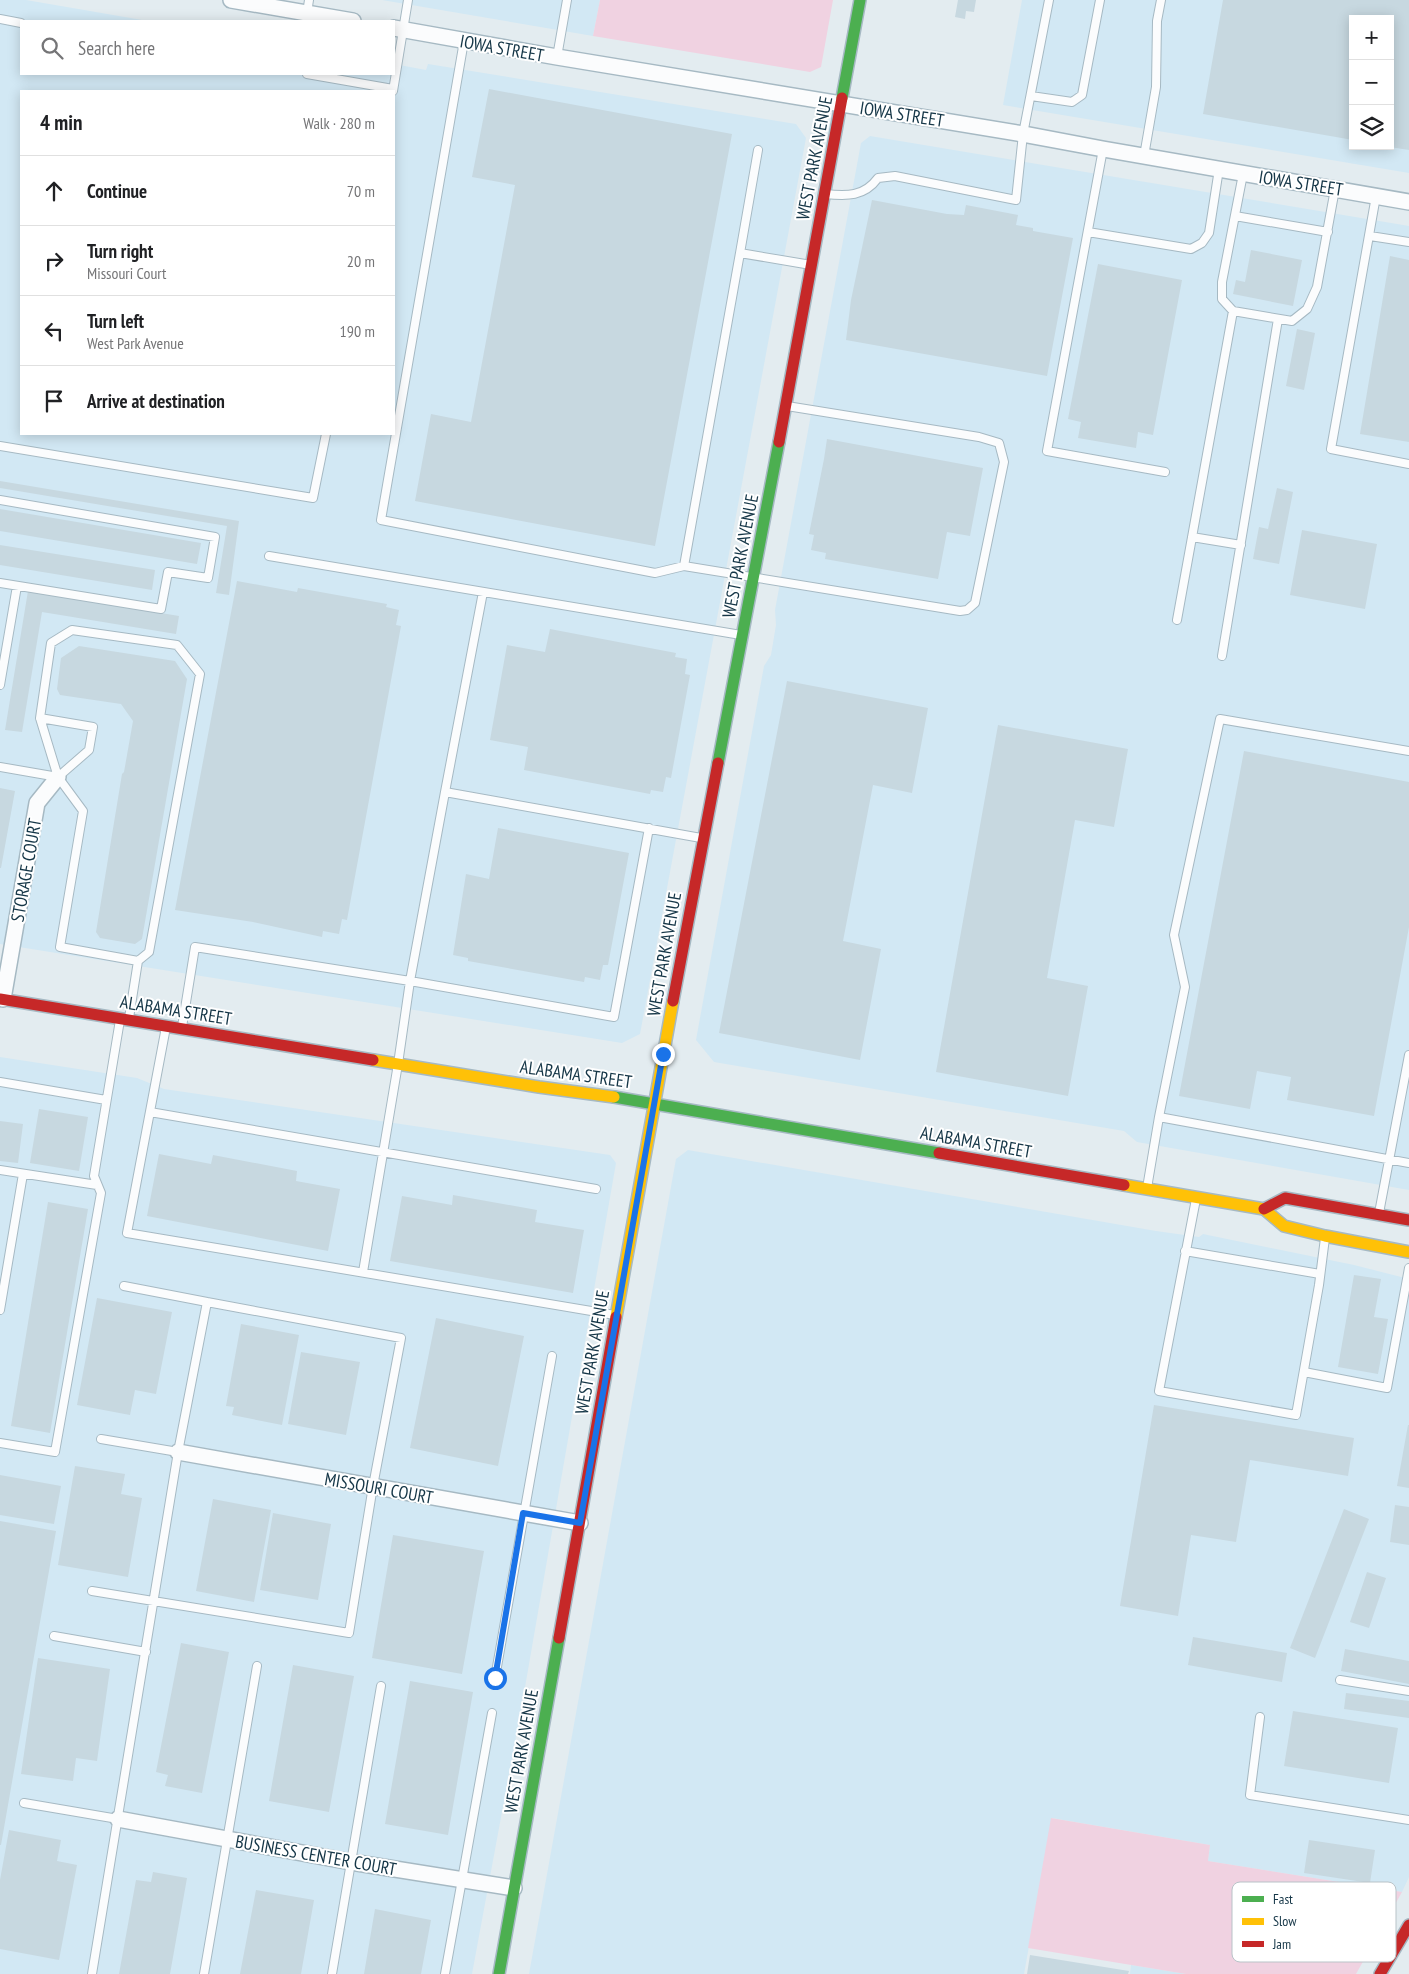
<!DOCTYPE html>
<html lang="en">
<head>
<meta charset="utf-8">
<style>
  :root { --surface:#fff; --page:#f6f6f6; --text:#202124; --muted:#757577; --line:#e0e0e0 }
  body { margin:0; font-family:"PT Sans Narrow",sans-serif; background:var(--page); color:var(--text) }
  .controls { position:absolute; right:15px; top:15px; display:grid; overflow:hidden; border-radius:0px; box-shadow:0 2px 12px #0003 }
  .controls button { width:45px; height:45px; display:grid; place-items:center; padding:0; border:0; border-bottom:1px solid var(--line); background:var(--surface); color:var(--text); font:25px sans-serif }
  .stop { position:absolute; width:15px; height:15px; margin:-11px; border:4px solid #1a73e8; border-radius:50%; background:#fff }
  .stop.end { background:#1a73e8; border-color:#fff; box-shadow:0 1px 5px #0008 }
  .list { margin:0; padding:0; list-style:none }
  h2 { display:flex; justify-content:space-between; align-items:center; height:65px; margin:0; padding:0 20px; font-size:21px }
  h2 small { font-size:16px; font-weight:400; color:var(--muted) }
  .list li { display:grid; grid-template-columns:32px 1fr auto; gap:15px; align-items:center; box-sizing:border-box; height:70px; padding:0 20px; border-top:1px solid var(--line) }
  .list b { display:block; font-size:19px; white-space:nowrap }
  .list p { margin:0; font-size:16px; white-space:nowrap; color:var(--muted) }
  .list em { font-size:16px; font-style:normal; color:var(--muted) }
  .icon { flex:none; width:28px; height:28px; fill:none; stroke:currentColor; stroke-width:2; stroke-linecap:round; stroke-linejoin:round }
  .map { position:relative; flex:none; width:1409px; height:1974px; overflow:hidden }
  .search { position:absolute; background:var(--surface); box-shadow:0 2px 12px #0003; left:20px; top:20px; width:375px; height:55px; display:flex; align-items:center; gap:12px; box-sizing:border-box; padding:0 18px; border-radius:0px; color:var(--muted); font-size:19px }
  .panel { position:absolute; background:var(--surface); box-shadow:0 2px 12px #0003; left:20px; top:90px; width:375px; height:345px; border-radius:0px }
  .map>svg:first-child { display:block }
  .built { fill:#d2e8f4; fill-rule:evenodd }
  .green { fill:#f0d2e1 }
  .building { fill:#c7d8e0 }
  .lines { fill:none; stroke-linecap:round; stroke-linejoin:round }
  .lane-casing { stroke:#a6b9c3; stroke-width:10 }
  .street-casing { stroke:#a6b9c3; stroke-width:18 }
  .fast-casing { stroke:#a6b9c3; stroke-width:14 }
  .slow-casing { stroke:#a6b9c3; stroke-width:14 }
  .jam-casing { stroke:#a6b9c3; stroke-width:14 }
  .lane { stroke:#fbfcfd; stroke-width:8 }
  .street { stroke:#fbfcfd; stroke-width:15 }
  .fast { stroke:#4caf50; stroke-width:11 }
  .slow { stroke:#ffc107; stroke-width:11 }
  .jam { stroke:#c62828; stroke-width:11 }
  .route { stroke:#1a73e8; stroke-width:6 }
  .labels { text-anchor:middle; dominant-baseline:central; stroke-width:4; stroke-linejoin:round; paint-order:stroke }
  .street-label { font-size:18px; fill:#153647; stroke:#fff }
  .key { fill:#fff; stroke:#b9c3c8; stroke-width:1 }
  .key-label { font-size:14px; fill:#153647 }
</style>
</head>
<body>
<div class="map">
<svg width="1409" height="1974" viewBox="0 0 1409 1974">
  <rect width="100%" height="100%" fill="#e3ecf0"/>
  <!-- built -->
  <path class="built" d="M0,0H26L148,21H21V74H394V64L426,70L428,64L796,124L806,138L640,1034L622,1043L0,944ZM21,91H394V434H21Z
    M382,0H600L593,36Z
    M1022,0H1409V173L1003,105ZM1353,19H1390V146H1353Z
    M870,136L1409,226V1190L1137,1142L1124,1131L714,1062L696,1040L764,666L771,655L776,625L775,610L861,143Z
    M0,1057L137,1078L164,1089L610,1155L616,1163L524,1693L472,1974H0Z
    M688,1150L1156,1231L1199,1237L1203,1234L1354,1265L1409,1279V1877L1402,1892L1208,1861L1210,1845L1052,1818L1024,1974H529L676,1159Z
    M1131,1965L1186,1974H1130Z"/>
  <!-- green -->
  <path class="green" d="M600,0H833L821,67L810,72L593,36Z
    M1051,1818L1210,1845L1208,1861L1402,1892L1356,1974H1186L1028,1948Z"/>
  <!-- building -->
  <path class="building" d="M958,0H976L974,12L966,11L965,19L955,17Z
    M1223,0H1409V150L1390,147V19H1353V140L1203,114Z
    M489,89L732,134L655,546L415,501L431,414L471,422L515,185L472,177Z
    M872,200L947,214L964,215L966,205L1018,215L1016,225L1033,228V231L1073,238L1047,376L846,340L851,300Z
    M1251,250L1302,260L1293,306L1233,294L1236,280L1245,282Z
    M1390,256L1409,260V442L1360,434Z
    M1098,264L1182,280L1153,435L1138,432L1136,448L1078,438L1081,422L1068,419Z
    M1297,329L1315,333L1304,390L1286,386Z
    M827,439L983,468L970,536L947,532L938,579L825,559L826,553L811,550L814,535L809,534L824,459Z
    M0,481L239,521L229,595L216,593L227,526L0,488Z
    M1277,488L1293,492L1279,564L1253,559L1259,527L1268,529Z
    M0,509L201,543L197,564L0,531Z
    M1302,530L1377,544L1365,609L1290,595Z
    M0,545L155,570L152,590L0,565Z
    M237,581L297,592L298,588L387,604L386,607L399,610L396,625L401,626L347,920L342,919L339,934L323,931L322,937L253,922L175,910Z
    M28,591L179,616L176,634L42,612L22,732L5,730Z
    M550,629L676,653L675,657L687,659L685,674L690,675L671,778L666,777L663,792L651,790L650,794L524,770L528,747L490,740L507,645L545,652Z
    M79,646L175,661L187,679L142,939L135,944L100,938L96,932L122,774L124,772L133,721L121,704L60,695L57,689L61,658Z
    M787,681L928,708L912,793L873,785L843,941L881,949L860,1060L719,1033Z
    M998,725L1128,749L1114,827L1075,820L1047,978L1088,986L1068,1096L936,1072Z
    M1244,751L1409,782V927L1374,1116L1287,1100L1291,1077L1257,1071L1250,1109L1179,1096Z
    M0,788L15,791L1,868H0Z
    M498,828L629,853L608,965H603L600,980L585,977L584,982L468,961V958L453,955L466,874L489,879Z
    M39,1109L88,1117L79,1171L30,1163Z
    M0,1121L23,1124L18,1163L0,1161Z
    M159,1154L211,1164L213,1155L297,1171L296,1181L340,1189L328,1251L147,1216Z
    M453,1195L537,1210L535,1222L584,1230L573,1293L390,1261L402,1196L452,1205Z
    M48,1202L88,1209L50,1433L11,1426Z
    M1354,1275L1381,1279L1374,1317L1388,1319L1378,1374L1338,1367Z
    M97,1298L172,1312L156,1394L135,1390L130,1415L77,1405Z
    M436,1318L524,1336L498,1466L410,1448Z
    M241,1324L299,1335L282,1425L232,1415L234,1407L226,1406Z
    M301,1352L360,1362L346,1435L288,1424Z
    M1154,1405L1354,1438L1348,1476L1250,1460L1236,1542L1191,1535L1178,1616L1120,1606Z
    M1408,1425H1409V1488L1397,1486Z
    M75,1466L125,1474L121,1494L142,1498L128,1577L58,1565Z
    M0,1475L61,1486L54,1524L0,1515Z
    M213,1499L271,1510L254,1602L196,1591Z
    M1395,1505L1409,1507V1545L1390,1542Z
    M1344,1509L1369,1519L1315,1658L1290,1648Z
    M273,1513L331,1524L318,1600L260,1590Z
    M0,1521L56,1531L1,1845H0Z
    M393,1535L484,1551L462,1674L372,1658Z
    M1367,1572L1386,1578L1369,1628L1350,1622Z
    M1193,1637L1287,1653L1282,1682L1188,1665Z
    M181,1643L229,1652L202,1793L165,1786L168,1775L156,1772Z
    M1345,1649L1409,1661V1684L1341,1671Z
    M38,1658L110,1669L97,1761L76,1758L73,1781L21,1774Z
    M293,1665L354,1676L329,1812L269,1801Z
    M410,1681L473,1692L448,1835L385,1824Z
    M1346,1693L1409,1701V1718L1344,1709Z
    M1293,1711L1398,1728L1389,1783L1284,1766Z
    M9,1830L61,1840L57,1861L77,1865L59,1960L0,1949V1880Z
    M1309,1840L1375,1850L1370,1883L1304,1873Z
    M153,1872L187,1878L170,1974H119L136,1880L151,1882Z
    M256,1890L314,1900L301,1974H240Z
    M375,1909L431,1920L421,1974H364Z
    M1030,1955L1129,1971L1128,1974H1027Z"/>
  <g class="lines">
    <!-- lane casing -->
    <g class="lane-casing">
      <path id="lane" d="M307,13L309,0
        M0,19L21,23
        M464,41L381,520L655,573L684,566
        M557,57L567,0
        M307,74L393,89
        M393,91L408,0
        M1031,96L1072,102L1082,95L1100,0
        M1103,149L1047,451L1165,472
        M1144,156L1156,87L1157,21L1161,0
        M1243,174L1222,282V299L1233,311L1292,321L1307,309L1317,287L1335,189
        M825,194C847,196 864,197 878,178L895,176L1016,200L1023,134L1049,0
        M1376,196L1331,449L1409,464
        M1235,216L1328,232
        M1088,232L1191,249L1202,243L1209,233L1219,169
        M1370,236L1409,242
        M740,253L758,150
        M787,406L979,437L999,443L1004,462L975,603L967,610L960,611L684,566L740,253L811,265
        M0,446L313,498L326,434
        M0,500L215,537L208,578L168,572L161,609L0,583
        M1192,537L1241,545
        M269,556L741,635
        M1177,620L1233,311
        M1222,656L1278,319
        M0,685L17,586
        M40,718L93,727L89,750L58,777
        M0,767L58,777
        M445,792L483,592
        M649,828L614,1017L410,981L445,792L701,838
        M129,1018L138,961L149,952L200,674L177,645L72,630L51,643L40,718L58,777L83,811L60,947L138,961
        M166,1027L127,1233L615,1315
        M182,1027L195,947L410,981L398,1064L363,1272
        M0,1082L106,1100
        M150,1112L596,1189
        M1159,1117L1409,1163
        M0,1170L97,1185
        M1147,1188L1159,1117L1185,987L1174,935L1220,719L1409,751
        M1196,1199L1159,1391L1296,1415L1319,1285L1325,1238
        M1379,1213L1409,1055
        M1185,1251L1320,1274
        M124,1286L207,1302
        M0,1310L23,1174
        M1304,1372L1387,1388L1409,1268
        M101,1439L178,1452
        M0,1443L55,1452L101,1193L94,1176L120,1020
        M54,1636L146,1652
        M495,1678L552,1356
        M1340,1680L1409,1691
        M1260,1717L1250,1795L1409,1820
        M24,1803L118,1819
        M92,1974L178,1452L207,1302L401,1338L373,1486L349,1633L92,1591
        M204,1974L257,1666
        M332,1974L381,1686
        M445,1974L492,1713"/>
    </g>
    <!-- street casing -->
    <g class="street-casing">
      <path id="street" d="M231,0L353,21
        M394,28L557,57L1023,134L1103,149L1409,202
        M3,999L37,803L58,777
        M178,1452L580,1523
        M118,1819L351,1862L514,1888"/>
    </g>
    <!-- fast casing -->
    <g class="fast-casing">
      <path id="fast" d="M842,98L860,0
        M718,763L779,442
        M614,1097L939,1153
        M499,1974L559,1638"/>
    </g>
    <!-- slow casing -->
    <g class="slow-casing">
      <path id="slow" d="M373,1060L539,1087L614,1097
        M1124,1185L1264,1209L1284,1226L1325,1236L1409,1252
        M616,1317L673,1001"/>
    </g>
    <!-- jam casing -->
    <g class="jam-casing">
      <path id="jam" d="M779,442L842,98
        M0,999L373,1060
        M673,1001L718,763
        M939,1153L1124,1185
        M1264,1209L1285,1198L1409,1220
        M559,1638L616,1317
        M1380,1974L1409,1925"/>
    </g>
    <!-- lane -->
    <use href="#lane" class="lane"/>
    <!-- street -->
    <use href="#street" class="street"/>
    <!-- fast -->
    <use href="#fast" class="fast"/>
    <!-- slow -->
    <use href="#slow" class="slow"/>
    <!-- jam -->
    <use href="#jam" class="jam"/>
  </g>
  <g class="lines">
    <!-- route -->
    <path class="route" d="M495,1678L523,1513L580,1523L663,1054"/>
  </g>
  <g class="labels">
    <!-- street labels -->
    <g class="street-label">
      <text transform="translate(502 48) rotate(10)">IOWA STREET</text>
      <text transform="translate(902 114) rotate(9)">IOWA STREET</text>
      <text transform="translate(814 158) rotate(-79)">WEST PARK AVENUE</text>
      <text transform="translate(1301 183) rotate(9)">IOWA STREET</text>
      <text transform="translate(740 556) rotate(-79)">WEST PARK AVENUE</text>
      <text transform="translate(26 870) rotate(-80)">STORAGE COURT</text>
      <text transform="translate(664 954) rotate(-80)">WEST PARK AVENUE</text>
      <text transform="translate(176 1010) rotate(9)">ALABAMA STREET</text>
      <text transform="translate(576 1074) rotate(8)">ALABAMA STREET</text>
      <text transform="translate(976 1142) rotate(10)">ALABAMA STREET</text>
      <text transform="translate(592 1352) rotate(-80)">WEST PARK AVENUE</text>
      <text transform="translate(379 1488) rotate(10)">MISSOURI COURT</text>
      <text transform="translate(521 1751) rotate(-80)">WEST PARK AVENUE</text>
      <text transform="translate(316 1855) rotate(10)">BUSINESS CENTER COURT</text>
    </g>
  </g>
  <!-- legend -->
  <rect x="1232" y="1882" width="164" height="80" rx="8" class="key"/>
  <rect x="1242" y="1896" width="22" height="6" fill="#4caf50"/>
  <rect x="1242" y="1918" width="22" height="7" fill="#ffc107"/>
  <rect x="1242" y="1941" width="22" height="6" fill="#c62828"/>
  <g class="key-label">
    <text x="1273" y="1904">Fast</text>
    <text x="1273" y="1926">Slow</text>
    <text x="1273" y="1949">Jam</text>
  </g>
</svg>
<div class="controls">
<button>+</button>
<button>−</button>
<button><svg class="icon" aria-label="layers" viewBox="0 0 24 24"><path d="M12 4l9 5-9 5-9-5zM3 14l9 5 9-5"/></svg></button>
</div>
<div class="stop" style="left:495px;top:1678px"></div>
<div class="stop end" style="left:663px;top:1054px"></div>
<div class="search"><svg class="icon" aria-label="search" viewBox="0 0 24 24"><circle cx="10" cy="10" r="6"/><path d="M15 15l6 6"/></svg>Search here</div>
<section class="panel">
<h2>4 min<small>Walk · 280 m</small></h2>
<ul class="list">
<li><svg class="icon" aria-label="ahead" viewBox="0 0 24 24"><path d="M12 20V5M6 11l6-6 6 6"/></svg><div><b>Continue</b></div><em>70 m</em></li>
<li><svg class="icon" aria-label="right" viewBox="0 0 24 24"><path d="M7 20v-9h11M14 6l5 5-5 5"/></svg><div><b>Turn right</b><p>Missouri Court</p></div><em>20 m</em></li>
<li><svg class="icon" aria-label="left" viewBox="0 0 24 24"><path d="M17 20v-9H6M10 6l-5 5 5 5"/></svg><div><b>Turn left</b><p>West Park Avenue</p></div><em>190 m</em></li>
<li><svg class="icon" aria-label="arrive" viewBox="0 0 24 24"><path d="M6 21V4h12l-3 4 3 4H6"/></svg><div><b>Arrive at destination</b></div></li>
</ul>
</section>
</div>
</body>
</html>
